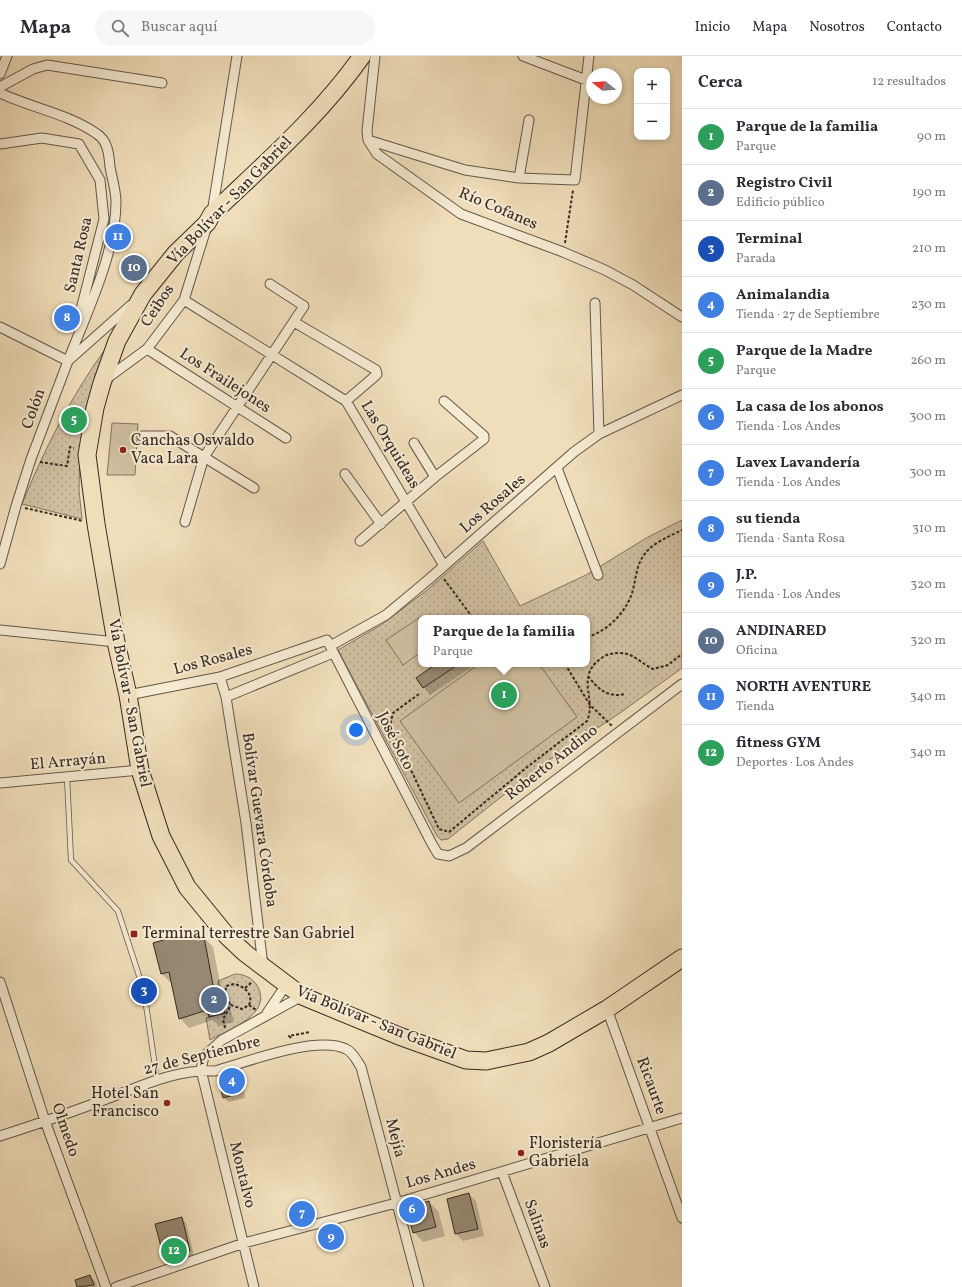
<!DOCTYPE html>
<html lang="es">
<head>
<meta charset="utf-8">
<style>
  :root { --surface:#fff; --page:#f7f7f7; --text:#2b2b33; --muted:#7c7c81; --line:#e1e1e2; --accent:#2563eb }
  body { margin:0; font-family:Vollkorn,serif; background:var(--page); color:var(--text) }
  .controls { position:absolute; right:12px; top:12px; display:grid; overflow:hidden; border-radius:8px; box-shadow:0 2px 6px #0003 }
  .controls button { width:36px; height:36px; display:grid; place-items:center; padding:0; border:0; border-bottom:1px solid var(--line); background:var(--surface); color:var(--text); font:20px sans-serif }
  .compass { position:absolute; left:586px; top:12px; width:36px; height:36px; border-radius:50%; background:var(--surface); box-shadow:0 2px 6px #0003; rotate:287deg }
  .you { position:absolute; left:356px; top:674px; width:14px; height:14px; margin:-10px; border:3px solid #fff; border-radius:50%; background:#1a73e8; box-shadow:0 0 0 6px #1a73e833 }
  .badge { display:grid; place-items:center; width:26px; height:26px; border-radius:50%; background:var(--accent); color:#fff; font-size:13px; font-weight:700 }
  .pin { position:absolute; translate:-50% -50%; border:2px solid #fff; box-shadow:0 1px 4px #0006 }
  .popup { position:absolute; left:418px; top:559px; width:172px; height:52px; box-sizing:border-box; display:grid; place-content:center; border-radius:8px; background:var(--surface); filter:drop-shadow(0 1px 3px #0005); font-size:13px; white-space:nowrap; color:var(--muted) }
  .popup b { font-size:15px; color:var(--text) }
  .popup::after { content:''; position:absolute; left:50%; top:100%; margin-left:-8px; border:8px solid transparent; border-top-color:var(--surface) }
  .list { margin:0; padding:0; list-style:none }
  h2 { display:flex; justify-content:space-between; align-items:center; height:52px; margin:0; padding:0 16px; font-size:17px }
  h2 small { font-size:13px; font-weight:400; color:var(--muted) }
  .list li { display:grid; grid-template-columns:26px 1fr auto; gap:12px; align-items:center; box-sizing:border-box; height:56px; padding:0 16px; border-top:1px solid var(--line) }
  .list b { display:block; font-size:15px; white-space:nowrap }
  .list p { margin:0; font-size:13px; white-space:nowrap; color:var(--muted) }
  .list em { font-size:13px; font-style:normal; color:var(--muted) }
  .icon { flex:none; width:22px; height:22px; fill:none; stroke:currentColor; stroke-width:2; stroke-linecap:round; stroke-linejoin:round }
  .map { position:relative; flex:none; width:682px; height:1231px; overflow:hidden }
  header { display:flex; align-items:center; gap:24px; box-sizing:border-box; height:56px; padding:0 20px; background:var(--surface); border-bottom:1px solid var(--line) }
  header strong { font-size:19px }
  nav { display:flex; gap:22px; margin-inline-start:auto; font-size:14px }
  .search { width:280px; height:36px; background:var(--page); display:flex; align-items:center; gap:10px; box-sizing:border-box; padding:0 14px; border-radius:22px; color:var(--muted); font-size:15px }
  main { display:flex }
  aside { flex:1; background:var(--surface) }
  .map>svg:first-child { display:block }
  .green { fill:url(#green-dots); stroke:#837462; fill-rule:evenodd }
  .pitch { fill:#d0bfa0; stroke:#837462 }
  .shadow { fill:#0003 }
  .building { fill:#978872; stroke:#362a24 }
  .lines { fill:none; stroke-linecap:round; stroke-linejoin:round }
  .lane-casing { stroke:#64574a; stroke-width:6 }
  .street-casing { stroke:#64574a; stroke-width:11 }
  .highway-casing { stroke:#362a24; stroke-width:19 }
  .path { stroke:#362a24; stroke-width:2; stroke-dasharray:3 2; stroke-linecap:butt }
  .lane { stroke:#f5ead2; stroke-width:4.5 }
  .street { stroke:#f5ead2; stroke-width:9 }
  .highway { stroke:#f0deba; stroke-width:17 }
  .poi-dot { fill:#8f2418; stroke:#f5ead2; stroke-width:1.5 }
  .labels { text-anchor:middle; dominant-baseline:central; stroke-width:4; stroke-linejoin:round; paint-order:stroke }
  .street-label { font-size:16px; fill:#362a24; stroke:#f5ead2 }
  .poi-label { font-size:16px; fill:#362a24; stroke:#f5ead2; text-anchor:start }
</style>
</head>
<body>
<header>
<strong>Mapa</strong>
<div class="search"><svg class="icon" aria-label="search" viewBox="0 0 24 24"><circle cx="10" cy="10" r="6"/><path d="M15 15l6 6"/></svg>Buscar aquí</div>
<nav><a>Inicio</a><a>Mapa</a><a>Nosotros</a><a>Contacto</a></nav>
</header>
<main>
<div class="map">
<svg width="682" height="1231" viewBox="0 0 682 1231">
  <defs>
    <pattern id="green-dots" width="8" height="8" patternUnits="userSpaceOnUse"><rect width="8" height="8" fill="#d0bfa0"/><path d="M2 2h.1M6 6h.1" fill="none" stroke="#b3a48a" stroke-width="1.8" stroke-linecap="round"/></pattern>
  </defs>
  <rect width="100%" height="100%" fill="#f0deba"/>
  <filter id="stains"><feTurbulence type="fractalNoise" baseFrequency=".005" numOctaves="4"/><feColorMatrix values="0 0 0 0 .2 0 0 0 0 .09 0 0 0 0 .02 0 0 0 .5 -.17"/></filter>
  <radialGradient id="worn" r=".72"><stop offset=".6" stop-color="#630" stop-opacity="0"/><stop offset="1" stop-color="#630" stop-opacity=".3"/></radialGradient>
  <!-- green -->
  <path class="green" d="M106,292L80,392L79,434L82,463L22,448C44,394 71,340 106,292Z
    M682,464V612L620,657L539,711L448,783L441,784L437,780L338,594L381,569L426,535L483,485L520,550L586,519L648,481ZM421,562H587V608H421Z
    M235,918C244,918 253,922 258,931C272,959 229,973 210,984L206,962L225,957L218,925Z"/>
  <!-- pitch -->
  <path class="pitch" d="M112,367L138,368L135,419H107Z
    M422,560L421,596L403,609L386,584Z
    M479,608H539L577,661L459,747L400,665Z"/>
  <!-- shadow -->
  <path class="shadow" d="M437,608H476L430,639L417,622Z
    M198,875L213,891L222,936L228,943L234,966L219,970L213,964L189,972L180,962L171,927L162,918Z
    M238,1016L243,1021L245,1042L229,1046L224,1042L220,1026Z
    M469,1138L476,1145L484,1180L463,1185L456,1178L448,1144Z
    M429,1146L438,1155L445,1180L423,1186L414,1176Z
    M182,1162L186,1167L194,1200L170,1206L165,1201Z
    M90,1220L95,1225L97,1231H78L76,1225Z"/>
  <!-- building -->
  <path class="building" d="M436,608H459L423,632L416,622Z
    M198,874L200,881H204L214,934L219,933L225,957L209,961L207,954L179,963L169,916L161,918L153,887Z
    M239,1015L241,1037L223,1042L219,1026L221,1021Z
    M469,1137L478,1173L455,1178L447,1143Z
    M429,1145L436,1171L413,1177L407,1154L410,1150Z
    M182,1161L190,1195L164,1202L155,1168Z
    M90,1219L94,1229L77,1231L75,1224Z"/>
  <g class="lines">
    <!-- lane casing -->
    <g class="lane-casing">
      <path id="lane" d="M67,721L71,804L118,855L144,935L157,1024"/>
    </g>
    <!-- street casing -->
    <g class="street-casing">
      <path id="street" d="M375,0L367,75L368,84L377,98L461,158L563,196L605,214L633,229L682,261
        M523,0L586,24
        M0,18L7,0
        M0,31L33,13L47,9L162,27
        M0,37C32,52 69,58 97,78C108,85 109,99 110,111C112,122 116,135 116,146C116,197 86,258 68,305
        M368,84L465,114L519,122L575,124L589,0
        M0,88L42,82L79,88L100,124L104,163L78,265
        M519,122L529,64
        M212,157L237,0
        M184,244L346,345L444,510
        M595,247L599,378
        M294,266L376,314L377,318L374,321L346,345
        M0,271L68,305
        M147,293L286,382
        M106,323L147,293L184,244L206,173
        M142,380H170L254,432
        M414,387L435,421
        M557,412L598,519
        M345,418L381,468
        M185,466L204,401L304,250L270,228
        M360,485L435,421L484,383V380L444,345
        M0,508L16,450L31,403L68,305L131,249
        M0,574L116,586
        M330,590L386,559L428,524L574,396L599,378L682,339
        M220,621L226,641L246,767L263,910
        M128,639L220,621L327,584L432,788L438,798L449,800L466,792L682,628
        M226,641L333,597
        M0,727L140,714
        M0,926L45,1065L106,1231
        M607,953L682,1162
        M267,957L286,929
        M0,1080C35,1069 69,1057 104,1044C139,1031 178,1012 215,1015C247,1006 316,979 346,993C353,996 357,1005 361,1011L419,1231
        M502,1116L545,1231
        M116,1231L244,1187L396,1147L682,1062
        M254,1231L201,1014L204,1000L222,984L302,940"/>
    </g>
    <!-- highway casing -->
    <g class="highway-casing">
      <path id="highway" d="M362,0C320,60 264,108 212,158L207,167L176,197L143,238L117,285L102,327L95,352L87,399L96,468L116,586L128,639L140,714L161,780L187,831L227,880L245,897L302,940L399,980L466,1004L486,1005L505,1001L529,996L549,987L607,953L682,902"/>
    </g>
    <!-- path -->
    <path class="path" d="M565,187L573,134
      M40,406L67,410L70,391L74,392
      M25,452L83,465
      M444,523L473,562
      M528,562H530
      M587,581C606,576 624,558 631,540C636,527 635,511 644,499C652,487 670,480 682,474
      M565,608L590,649L612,670
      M588,620C598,633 607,642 625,638
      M419,638L393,657L390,670L439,773L449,776L526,712L587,665C597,642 574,620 603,601C609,597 619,596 627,598C637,601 644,609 653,613L668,609L682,598
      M245,932L252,926
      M249,949L256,954
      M225,972L223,963L231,949L242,953L249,949C254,938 244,930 234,928L226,930L225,941L231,949
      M291,982L289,980L310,976"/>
    <!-- lane -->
    <use href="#lane" class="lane"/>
    <!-- street -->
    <use href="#street" class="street"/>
    <!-- highway -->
    <use href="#highway" class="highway"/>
  </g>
  <!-- markers -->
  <g class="poi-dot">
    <circle cx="123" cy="394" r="4"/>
    <rect x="130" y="874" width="8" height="8" rx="2"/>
    <circle cx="167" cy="1047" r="4"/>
    <circle cx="521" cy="1097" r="4"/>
  </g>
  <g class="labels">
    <!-- street labels -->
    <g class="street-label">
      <text transform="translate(230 145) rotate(-46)">Vía Bolívar - San Gabriel</text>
      <text transform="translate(498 153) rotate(23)">Río Cofanes</text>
      <text transform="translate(79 199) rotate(-77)">Santa Rosa</text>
      <text transform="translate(158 250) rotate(-57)">Ceibos</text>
      <text transform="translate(225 325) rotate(33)">Los Frailejones</text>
      <text transform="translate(34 353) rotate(-70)">Colón</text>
      <text transform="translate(390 389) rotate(59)">Las Orquideas</text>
      <text transform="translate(493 448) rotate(-41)">Los Rosales</text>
      <text transform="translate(213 604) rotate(-15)">Los Rosales</text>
      <text transform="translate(129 647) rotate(79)">Vía Bolívar - San Gabriel</text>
      <text transform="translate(395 685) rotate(63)">José Soto</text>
      <text transform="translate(68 706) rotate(-5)">El Arrayán</text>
      <text transform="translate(552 707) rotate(-38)">Roberto Andino</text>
      <text transform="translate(259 764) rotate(82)">Bolívar Guevara Córdoba</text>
      <text transform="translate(376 967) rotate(22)">Vía Bolívar - San Gabriel</text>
      <text transform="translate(202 1000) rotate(-14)">27 de Septiembre</text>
      <text transform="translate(651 1030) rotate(70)">Ricaurte</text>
      <text transform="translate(65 1074) rotate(71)">Olmedo</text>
      <text transform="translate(395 1082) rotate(76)">Mejía</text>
      <text transform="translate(441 1118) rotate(-16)">Los Andes</text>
      <text transform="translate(242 1119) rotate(76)">Montalvo</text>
      <text transform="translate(537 1168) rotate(70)">Salinas</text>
    </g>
    <!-- poi labels -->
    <g class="poi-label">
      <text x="131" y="385">Canchas Oswaldo<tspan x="131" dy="18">Vaca Lara</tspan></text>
      <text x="142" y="878">Terminal terrestre San Gabriel</text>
      <text x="159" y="1038" text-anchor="end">Hotel San<tspan x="159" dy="18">Francisco</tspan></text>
      <text x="529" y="1088">Floristería<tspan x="529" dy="18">Gabriela</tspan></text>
    </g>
  </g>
  <rect width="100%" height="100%" filter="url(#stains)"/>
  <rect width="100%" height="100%" fill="url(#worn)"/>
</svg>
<div class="controls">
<button>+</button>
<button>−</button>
</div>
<svg class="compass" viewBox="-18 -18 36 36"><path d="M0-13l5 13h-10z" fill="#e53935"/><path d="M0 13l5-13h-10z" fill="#7c7c81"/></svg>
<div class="you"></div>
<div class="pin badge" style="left:504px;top:639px;background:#2e9e5b">1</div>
<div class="popup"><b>Parque de la familia</b>Parque</div>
<div class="pin badge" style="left:214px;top:944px;background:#5c6f8a">2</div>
<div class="pin badge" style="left:144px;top:935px;background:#1a4fb4">3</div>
<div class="pin badge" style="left:232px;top:1025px;background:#3f7fe0">4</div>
<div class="pin badge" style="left:74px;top:364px;background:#2e9e5b">5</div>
<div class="pin badge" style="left:412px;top:1154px;background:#3f7fe0">6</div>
<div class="pin badge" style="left:302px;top:1158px;background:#3f7fe0">7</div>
<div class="pin badge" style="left:67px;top:262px;background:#3f7fe0">8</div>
<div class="pin badge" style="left:331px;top:1181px;background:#3f7fe0">9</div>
<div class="pin badge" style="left:134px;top:212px;background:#5c6f8a">10</div>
<div class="pin badge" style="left:118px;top:181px;background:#3f7fe0">11</div>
<div class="pin badge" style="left:174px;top:1195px;background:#2e9e5b">12</div>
</div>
<aside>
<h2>Cerca<small>12 resultados</small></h2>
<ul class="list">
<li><span class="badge" style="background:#2e9e5b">1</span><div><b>Parque de la familia</b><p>Parque</p></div><em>90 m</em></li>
<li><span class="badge" style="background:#5c6f8a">2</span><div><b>Registro Civil</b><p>Edificio público</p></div><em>190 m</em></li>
<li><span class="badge" style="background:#1a4fb4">3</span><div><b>Terminal</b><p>Parada</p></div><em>210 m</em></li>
<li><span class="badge" style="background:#3f7fe0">4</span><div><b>Animalandia</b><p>Tienda · 27 de Septiembre</p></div><em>230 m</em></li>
<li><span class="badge" style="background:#2e9e5b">5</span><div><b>Parque de la Madre</b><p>Parque</p></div><em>260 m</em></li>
<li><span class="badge" style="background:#3f7fe0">6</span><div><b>La casa de los abonos</b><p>Tienda · Los Andes</p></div><em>300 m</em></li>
<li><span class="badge" style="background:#3f7fe0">7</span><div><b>Lavex Lavandería</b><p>Tienda · Los Andes</p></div><em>300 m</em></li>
<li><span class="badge" style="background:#3f7fe0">8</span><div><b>su tienda</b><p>Tienda · Santa Rosa</p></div><em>310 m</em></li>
<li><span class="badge" style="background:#3f7fe0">9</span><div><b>J.P.</b><p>Tienda · Los Andes</p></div><em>320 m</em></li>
<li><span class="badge" style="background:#5c6f8a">10</span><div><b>ANDINARED</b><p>Oficina</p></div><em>320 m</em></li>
<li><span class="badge" style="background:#3f7fe0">11</span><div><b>NORTH AVENTURE</b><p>Tienda</p></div><em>340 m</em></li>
<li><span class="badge" style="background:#2e9e5b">12</span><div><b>fitness GYM</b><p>Deportes · Los Andes</p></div><em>340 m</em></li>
</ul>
</aside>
</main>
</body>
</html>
